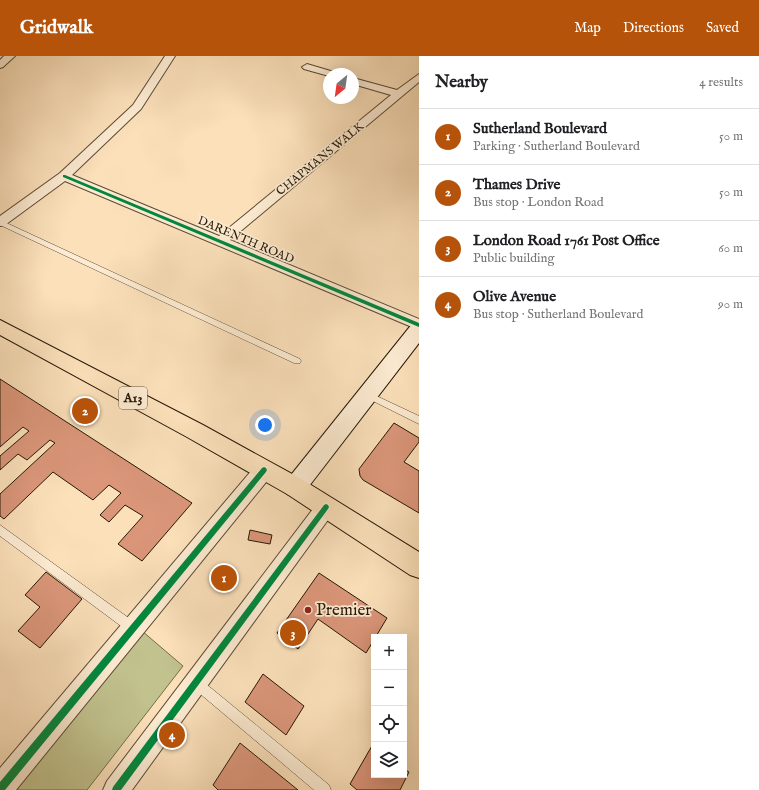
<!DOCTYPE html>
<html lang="en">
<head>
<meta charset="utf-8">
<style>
  :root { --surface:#fff; --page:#f6f6f6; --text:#202124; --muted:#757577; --line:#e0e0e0; --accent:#b45309 }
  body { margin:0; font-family:"IM FELL English",serif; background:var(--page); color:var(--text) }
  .controls { position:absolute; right:12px; bottom:12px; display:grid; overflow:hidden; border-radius:0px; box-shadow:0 4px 16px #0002 }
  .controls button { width:36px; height:36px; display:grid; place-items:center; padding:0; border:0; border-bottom:1px solid var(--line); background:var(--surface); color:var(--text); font:20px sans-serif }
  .compass { position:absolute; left:323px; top:12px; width:36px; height:36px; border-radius:50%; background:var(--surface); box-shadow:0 4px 16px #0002; rotate:209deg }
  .you { position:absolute; left:265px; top:369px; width:14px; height:14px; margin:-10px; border:3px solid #fff; border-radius:50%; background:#1a73e8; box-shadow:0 0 0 6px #1a73e833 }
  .badge { display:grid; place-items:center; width:26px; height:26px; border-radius:50%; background:var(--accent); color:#fff; font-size:13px; font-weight:700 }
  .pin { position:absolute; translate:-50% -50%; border:2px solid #fff; box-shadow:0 1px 4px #0006 }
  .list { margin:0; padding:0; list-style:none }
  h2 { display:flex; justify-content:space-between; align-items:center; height:52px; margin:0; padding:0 16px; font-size:17px }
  h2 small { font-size:13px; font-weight:400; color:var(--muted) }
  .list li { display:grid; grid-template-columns:26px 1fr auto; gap:12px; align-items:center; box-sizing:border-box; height:56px; padding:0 16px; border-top:1px solid var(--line) }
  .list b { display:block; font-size:15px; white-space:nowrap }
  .list p { margin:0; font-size:13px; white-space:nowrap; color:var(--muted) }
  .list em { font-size:13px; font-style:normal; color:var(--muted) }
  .icon { flex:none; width:22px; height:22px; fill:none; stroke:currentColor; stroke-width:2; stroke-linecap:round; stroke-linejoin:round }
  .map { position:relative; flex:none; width:419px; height:734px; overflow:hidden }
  header { display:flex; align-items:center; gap:24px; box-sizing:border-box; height:56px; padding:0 20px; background:var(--accent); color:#fff }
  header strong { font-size:19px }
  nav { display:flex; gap:22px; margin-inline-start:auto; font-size:14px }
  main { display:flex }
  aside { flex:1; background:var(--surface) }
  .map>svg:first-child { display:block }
  .green { fill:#c1c28e; stroke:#746d4a }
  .building { fill:#db967a; stroke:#261806 }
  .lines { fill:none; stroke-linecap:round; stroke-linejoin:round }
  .lane-casing { stroke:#5b4a33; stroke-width:1 }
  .street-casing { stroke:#5b4a33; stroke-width:2 }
  .secondary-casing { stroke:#261806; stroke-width:2 }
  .primary-casing { stroke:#261806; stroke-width:2 }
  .lane { fill:#fcebd2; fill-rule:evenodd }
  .street { fill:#fcebd2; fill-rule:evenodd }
  .secondary { fill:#fcebd2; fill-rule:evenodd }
  .primary { fill:#fbe0ba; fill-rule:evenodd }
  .cycleway-casing { stroke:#fcebd2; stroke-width:2 }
  .cycleway { fill:#00873e; fill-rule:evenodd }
  .poi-dot { fill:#8f2418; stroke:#fcebd2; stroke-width:1.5 }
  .labels { text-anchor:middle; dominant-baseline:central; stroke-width:3.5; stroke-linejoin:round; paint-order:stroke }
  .far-street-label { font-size:12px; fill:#261806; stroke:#fcebd2 }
  .shield { fill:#fcebd2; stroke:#665743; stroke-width:1 }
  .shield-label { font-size:13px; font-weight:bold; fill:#261806 }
  .near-poi-label { font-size:17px; fill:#261806; stroke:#fcebd2; text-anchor:start }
</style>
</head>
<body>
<header>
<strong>Gridwalk</strong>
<nav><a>Map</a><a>Directions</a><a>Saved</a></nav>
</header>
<main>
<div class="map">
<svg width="419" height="734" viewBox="0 0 419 734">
  <rect width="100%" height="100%" fill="#fbe0ba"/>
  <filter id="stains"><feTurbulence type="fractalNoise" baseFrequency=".005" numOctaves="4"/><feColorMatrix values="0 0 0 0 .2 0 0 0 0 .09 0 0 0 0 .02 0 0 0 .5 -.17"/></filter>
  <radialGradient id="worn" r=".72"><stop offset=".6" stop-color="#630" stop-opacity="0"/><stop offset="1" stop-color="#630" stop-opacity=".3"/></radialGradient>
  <!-- green -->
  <path class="green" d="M142,575L183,610L87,734H14Z"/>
  <!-- building -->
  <path class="building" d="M0,323L192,447L142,505L118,488L143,460L125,449L109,466L100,459L121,437L109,429L93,444L53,416L4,463L0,460V438L55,387L50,384L27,404L18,398L0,414V400L29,375L23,371L0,391Z
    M394,367L419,382V386L404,406L419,415V457L363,424L360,420L359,413Z
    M250,474L272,479L270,488L248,484Z
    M46,516L82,543L40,592L18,575L40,551L25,539Z
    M319,517L387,562L366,597L318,563L298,593L277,577Z
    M263,618L304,650L286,679L245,646Z
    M240,687L298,734H218L213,729Z
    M373,688L374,719H404V713L409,716L400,734H357L350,728Z"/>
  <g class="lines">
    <!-- lane casing -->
    <g class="lane-casing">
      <path id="lane" d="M0,164L300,303L301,305L300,307H294L0,169Z
        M368,336L419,360V368L365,341L364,339L365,337Z
        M0,469L137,568L139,572L137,576L133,578L129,576L0,480Z
        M196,621L200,623L329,729L331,734H314L192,631L190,627L192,623Z"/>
    </g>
    <!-- street casing -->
    <g class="street-casing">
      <path id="street" d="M4,0H15L3,11L0,12V4Z
        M165,0H175L141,53L72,119L219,180L391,39L353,28V22L397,34L419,18V26L230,184L419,263V274L65,125L5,169L0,170V160L60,117L133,49Z
        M307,8L334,16L336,18H329V20L304,13L302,11Z
        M264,406L271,408L274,414L271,420L16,734H0V712L257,408Z
        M326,442L333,445L336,451L333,457L132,734H103L107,725L319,445Z"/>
    </g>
    <!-- secondary casing -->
    <g class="secondary-casing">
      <path id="secondary" d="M419,266V287L303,438L295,441L287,438L283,431L287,424L412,268Z"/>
    </g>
    <!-- primary casing -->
    <g class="primary-casing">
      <path id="primary" d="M0,264L203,369L303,424L419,496V522L410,519L287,438L187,381L0,279Z"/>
    </g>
    <!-- lane -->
    <use href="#lane" class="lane"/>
    <!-- street -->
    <use href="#street" class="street"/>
    <!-- secondary -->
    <use href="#secondary" class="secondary"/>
    <!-- primary -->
    <use href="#primary" class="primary"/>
    <!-- cycleway casing -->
    <g class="cycleway-casing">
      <path id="cycleway" d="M63,119H65L419,267V271L63,121Z
        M264,411L266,412L267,414L266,416L5,734H0V726L262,412Z
        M326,448L328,449L329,451L328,453L121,734H112L113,731L324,449Z"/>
    </g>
    <!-- cycleway -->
    <use href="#cycleway" class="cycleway"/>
  </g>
  <!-- markers -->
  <circle class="poi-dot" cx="308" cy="554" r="4"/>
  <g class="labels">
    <!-- far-street labels -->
    <g class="far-street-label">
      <text transform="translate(320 103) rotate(-39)">CHAPMANS WALK</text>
      <text transform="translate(246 184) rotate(23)">DARENTH ROAD</text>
    </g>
    <!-- shield labels -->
    <rect class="shield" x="119" y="331" width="28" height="22" rx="3"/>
    <g class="shield-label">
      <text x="133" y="342">A13</text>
    </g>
    <!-- near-poi labels -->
    <g class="near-poi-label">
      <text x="316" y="554">Premier</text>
    </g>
  </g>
  <rect width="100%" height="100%" filter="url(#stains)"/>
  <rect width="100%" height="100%" fill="url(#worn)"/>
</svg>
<div class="controls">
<button>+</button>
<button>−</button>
<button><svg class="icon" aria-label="locate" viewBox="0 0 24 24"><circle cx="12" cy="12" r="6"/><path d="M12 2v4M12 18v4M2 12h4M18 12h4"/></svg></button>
<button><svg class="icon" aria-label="layers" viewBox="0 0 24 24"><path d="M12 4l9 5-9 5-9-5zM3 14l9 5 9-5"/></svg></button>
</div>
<svg class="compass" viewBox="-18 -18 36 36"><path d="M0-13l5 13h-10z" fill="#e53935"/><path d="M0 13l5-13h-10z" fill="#757577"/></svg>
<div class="you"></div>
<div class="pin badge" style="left:224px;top:522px">1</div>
<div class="pin badge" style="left:85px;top:355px">2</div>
<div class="pin badge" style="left:293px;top:577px">3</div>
<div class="pin badge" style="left:172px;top:679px">4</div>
</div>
<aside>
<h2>Nearby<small>4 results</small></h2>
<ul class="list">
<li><span class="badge">1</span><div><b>Sutherland Boulevard</b><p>Parking · Sutherland Boulevard</p></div><em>50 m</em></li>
<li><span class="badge">2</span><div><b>Thames Drive</b><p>Bus stop · London Road</p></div><em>50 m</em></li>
<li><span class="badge">3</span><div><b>London Road 1761 Post Office</b><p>Public building</p></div><em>60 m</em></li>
<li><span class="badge">4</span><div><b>Olive Avenue</b><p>Bus stop · Sutherland Boulevard</p></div><em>90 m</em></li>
</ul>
</aside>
</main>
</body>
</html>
